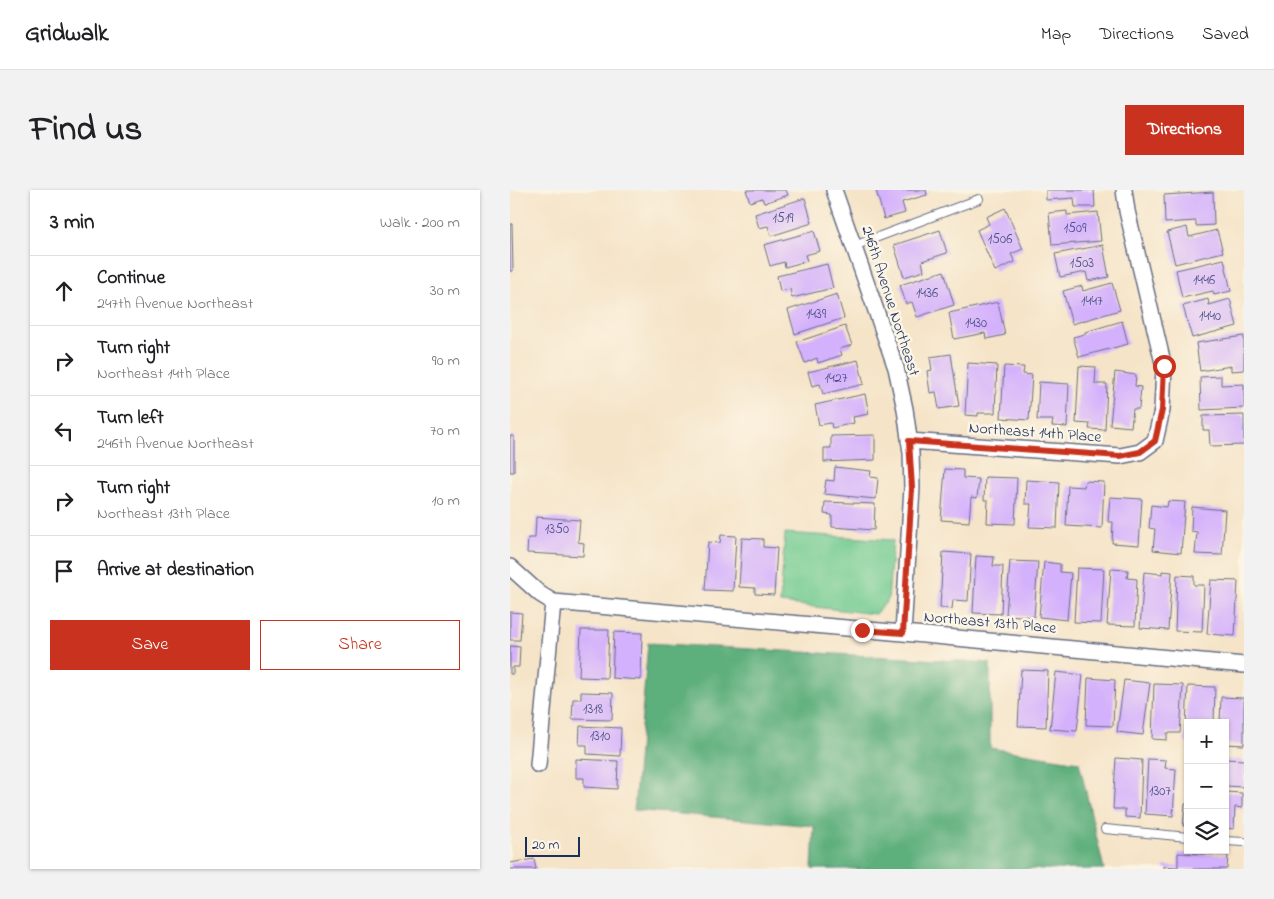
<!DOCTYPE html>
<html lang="en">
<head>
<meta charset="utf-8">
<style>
  :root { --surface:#fff; --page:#f2f2f2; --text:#202124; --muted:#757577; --line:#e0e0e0; --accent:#c8321e }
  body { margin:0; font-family:"Indie Flower",sans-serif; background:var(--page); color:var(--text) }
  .controls { position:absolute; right:15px; bottom:15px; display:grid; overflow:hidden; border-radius:0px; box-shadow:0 1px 4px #0004 }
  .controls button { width:45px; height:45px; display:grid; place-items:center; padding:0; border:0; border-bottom:1px solid var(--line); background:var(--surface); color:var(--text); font:25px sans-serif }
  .scale { position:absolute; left:15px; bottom:12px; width:55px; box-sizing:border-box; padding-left:5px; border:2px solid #1b2f5e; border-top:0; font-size:14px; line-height:18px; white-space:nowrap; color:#1b2f5e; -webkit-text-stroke:4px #fcf5e5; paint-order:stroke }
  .stop { position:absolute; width:15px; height:15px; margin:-11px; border:4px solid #c8321e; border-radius:50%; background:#fff }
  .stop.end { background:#c8321e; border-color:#fff; box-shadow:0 1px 5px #0008 }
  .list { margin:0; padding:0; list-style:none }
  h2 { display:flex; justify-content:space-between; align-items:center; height:65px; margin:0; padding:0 20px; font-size:21px }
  h2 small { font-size:16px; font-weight:400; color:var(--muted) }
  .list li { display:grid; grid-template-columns:32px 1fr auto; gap:15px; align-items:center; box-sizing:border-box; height:70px; padding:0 20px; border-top:1px solid var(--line) }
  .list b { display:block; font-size:19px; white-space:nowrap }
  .list p { margin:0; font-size:16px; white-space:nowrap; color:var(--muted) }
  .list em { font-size:16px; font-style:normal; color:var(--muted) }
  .actions { display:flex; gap:10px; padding:15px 20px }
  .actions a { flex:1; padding:11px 0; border:1px solid var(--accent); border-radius:0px; text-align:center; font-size:18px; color:var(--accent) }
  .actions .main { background:var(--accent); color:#fff }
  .icon { flex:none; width:28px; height:28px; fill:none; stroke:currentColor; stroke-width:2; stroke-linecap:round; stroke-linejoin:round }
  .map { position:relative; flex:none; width:734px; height:679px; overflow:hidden; border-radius:0px }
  header { display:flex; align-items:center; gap:30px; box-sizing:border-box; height:70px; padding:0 25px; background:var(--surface); border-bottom:1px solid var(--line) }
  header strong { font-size:24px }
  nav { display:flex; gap:28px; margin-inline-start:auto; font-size:18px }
  .intro { display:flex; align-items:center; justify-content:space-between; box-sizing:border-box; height:120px; padding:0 30px }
  h1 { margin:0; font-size:35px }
  .button { padding:12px 22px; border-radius:0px; background:var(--accent); color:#fff; font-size:18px; font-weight:700 }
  main { display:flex; gap:30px; padding:0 30px }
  aside { flex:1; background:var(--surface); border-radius:0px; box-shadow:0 1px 4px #0004 }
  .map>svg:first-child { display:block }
  .green { fill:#72cb91; stroke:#467d78 }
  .forest { fill:#5daf7b; stroke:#3c6f6c }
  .building { fill:#d4b1fc }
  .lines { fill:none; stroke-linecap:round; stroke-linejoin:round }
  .lane-casing { stroke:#676e83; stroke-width:10 }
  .street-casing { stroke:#676e83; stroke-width:18 }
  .lane { stroke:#fff; stroke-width:8 }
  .street { stroke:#fff; stroke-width:15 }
  .route { stroke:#c8321e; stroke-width:6 }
  .labels { text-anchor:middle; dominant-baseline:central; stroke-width:5; stroke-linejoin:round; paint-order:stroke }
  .number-label { font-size:14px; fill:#495086 }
  .street-label { font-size:16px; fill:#1b2f5e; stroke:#fcf5e5 }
</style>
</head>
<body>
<header>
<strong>Gridwalk</strong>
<nav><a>Map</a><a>Directions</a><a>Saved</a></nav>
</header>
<div class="intro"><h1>Find us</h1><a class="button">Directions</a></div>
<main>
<aside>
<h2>3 min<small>Walk · 200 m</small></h2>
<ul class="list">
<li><svg class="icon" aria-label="ahead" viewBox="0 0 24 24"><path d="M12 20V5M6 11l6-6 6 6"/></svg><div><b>Continue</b><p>247th Avenue Northeast</p></div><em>30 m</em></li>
<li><svg class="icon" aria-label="right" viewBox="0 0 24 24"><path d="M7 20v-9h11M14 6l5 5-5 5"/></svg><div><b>Turn right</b><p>Northeast 14th Place</p></div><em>90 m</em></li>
<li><svg class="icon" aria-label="left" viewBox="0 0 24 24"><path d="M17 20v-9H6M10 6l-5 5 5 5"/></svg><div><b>Turn left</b><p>246th Avenue Northeast</p></div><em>70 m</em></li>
<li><svg class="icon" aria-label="right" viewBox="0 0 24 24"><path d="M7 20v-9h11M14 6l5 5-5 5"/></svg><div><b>Turn right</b><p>Northeast 13th Place</p></div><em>10 m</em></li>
<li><svg class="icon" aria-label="arrive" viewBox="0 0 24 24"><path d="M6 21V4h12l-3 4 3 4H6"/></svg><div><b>Arrive at destination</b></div></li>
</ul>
<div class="actions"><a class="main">Save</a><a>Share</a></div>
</aside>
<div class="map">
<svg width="734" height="679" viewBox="0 0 734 679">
  <rect width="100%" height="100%" fill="#fcf5e5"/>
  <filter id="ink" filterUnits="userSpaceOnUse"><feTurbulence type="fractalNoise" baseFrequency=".02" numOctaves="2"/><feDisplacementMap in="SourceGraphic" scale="10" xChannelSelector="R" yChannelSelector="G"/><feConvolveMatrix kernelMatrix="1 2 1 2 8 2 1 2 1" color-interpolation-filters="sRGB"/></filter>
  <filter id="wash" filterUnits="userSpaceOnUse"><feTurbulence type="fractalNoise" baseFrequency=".0096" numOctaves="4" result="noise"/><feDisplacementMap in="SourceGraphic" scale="20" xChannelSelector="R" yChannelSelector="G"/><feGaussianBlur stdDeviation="1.12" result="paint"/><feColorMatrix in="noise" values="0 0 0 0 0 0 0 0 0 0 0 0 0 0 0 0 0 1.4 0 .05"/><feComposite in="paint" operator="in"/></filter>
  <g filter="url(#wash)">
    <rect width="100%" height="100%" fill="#f5e4c8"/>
    <!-- green -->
    <path class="green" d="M275,343L383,350L378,410L365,424L270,413Z"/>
    <!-- forest -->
    <path class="forest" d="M138,453L480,473V558L569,572L594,679H302L304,636L124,620Z"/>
    <g id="blocks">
      <!-- building -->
      <path class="building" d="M236,0H276L278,5L254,13L252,8L240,12Z
        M366,0H416L417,5L392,12L395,23L374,29Z
        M536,0H584L585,17H565L564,8L536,10Z
        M703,2L704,35L686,36V31L655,33L654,5Z
        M295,8L302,33L261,46L258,36L249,38L245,24Z
        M495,18L513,59L501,64L505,72L485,81L467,40L479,34L476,27Z
        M557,21V25L588,22L591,51L542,55L539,23Z
        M0,34H2L3,81H0Z
        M677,37L679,47L707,40L713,62L665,74L657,42Z
        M430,40L437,63L412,71L414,81L394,87L384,55Z
        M304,41L310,61L295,65L297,71L275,77L274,72L260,76L254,55Z
        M593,55L599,87L578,91L576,82L550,87L545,64Z
        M714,69L721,101L704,105L703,101L672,108L666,80Z
        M317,74L323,98L282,108L280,99L270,101L267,86Z
        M434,81L444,115L407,127L402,112L396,114L390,95Z
        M602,93L610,120L562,134L553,101L572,96L573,101Z
        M327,104L334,128L285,144L278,120Z
        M698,109L699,115L720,109L727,136L682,148L673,116Z
        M488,112L495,145L476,149L475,143L444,149L439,123Z
        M612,131L618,154L569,167L563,147L575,144V142Z
        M335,136L342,155L330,159L332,165L308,173L307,168L295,173L287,152Z
        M734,146V180L721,181V176L690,181L686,153Z
        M441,164L449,216L429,219L426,202L420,203L417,181L422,180L420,167Z
        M348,170L354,194L313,204L310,194L302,196L298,182Z
        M458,173L487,175L485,223H468V226L455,225Z
        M494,176L514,177L513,184L522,185L519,230L491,228Z
        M569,176L586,177L585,194H597L595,240L579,239L580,234L566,233Z
        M605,182L626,185L625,196L631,197L629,219H623L621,237L600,235Z
        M711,186V195L734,194V218L691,220L690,187Z
        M529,192L559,194L557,237L542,236L543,230H527Z
        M355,204L359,224L343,227L344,233L322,238L321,233L309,235L305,215Z
        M734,225V255L700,256L699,240H693V226Z
        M365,245V270L314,272V258H321V246Z
        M0,246H4V282H0Z
        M325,277L361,281L360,287L368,288L366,309L314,304L316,290L324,291Z
        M435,279L453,280V288L469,289L467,308L461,307L459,332L431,330Z
        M475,287L507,288L505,334L477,333L478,310H474Z
        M516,290L549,292L547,338L519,337L521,314H515Z
        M575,291L594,292L592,338L556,336L558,296L574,297Z
        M600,307L632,309L629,355L602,353L603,332H598Z
        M658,311L675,312L671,363L643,360L645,339L639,338L641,315L657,317Z
        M315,312L365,314L364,340L322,337V325L314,324Z
        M682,317L715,320L712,365L685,364L687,342L681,341Z
        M26,327L70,330L68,352L74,353L73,366L17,363L18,348H25Z
        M211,345L226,346L223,401L195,400L198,352L210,353Z
        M232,348L253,349V357L267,358L264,405L245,404V398L229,397Z
        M433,362L461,364L458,411L443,410L442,419L430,418Z
        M466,366L484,367L483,376H493L491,424L463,423Z
        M500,371L528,372L524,427L496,425Z
        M534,372L550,374V382L561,383L557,430L529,427Z
        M567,378L594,379L591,433L564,432Z
        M601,379L618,380L617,388L627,389L625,436L597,435Z
        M652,381L662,382L658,440L630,438L634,382L652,384Z
        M667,385L684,386V395H694L692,442L665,441Z
        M701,390L728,391L725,446L697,444Z
        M0,422L12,423L10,450H0Z
        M71,440H99L97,488L69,487Z
        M104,442L132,443L131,490L102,488Z
        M0,456L10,457L9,477H3V484H0Z
        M511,480L538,481L536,537L508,536Z
        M546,482L573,485L567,541L540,539Z
        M578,488L605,490L603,536L576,535Z
        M614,490L640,493L633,545L607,542Z
        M644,494L673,495L670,543H657V550L642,549Z
        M678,496L705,497L704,533H678V553H675Z
        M71,502L103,503L102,530L62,529L63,509H71Z
        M711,507L734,508V555L715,554V533H710Z
        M70,536L111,538L110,566L77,564V555H69Z
        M606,568L632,570L630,628L615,627V619H603Z
        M66,569L108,571L107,599L74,597V588H66Z
        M638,569L656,570L655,578L666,579L663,626L635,624Z
        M715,569L734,570V597L715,596Z
        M715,602L732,603V618L725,617L724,639L715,638Z
        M675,614H678V636H673Z
        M668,663L718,665L717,679H654V676L668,677Z
        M24,669L26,679H0V673Z"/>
    </g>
  </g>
  <g filter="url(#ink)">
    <use href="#blocks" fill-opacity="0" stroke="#676e83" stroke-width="1"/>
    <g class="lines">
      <!-- lane casing -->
      <g class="lane-casing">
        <path id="lane" d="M344,56L469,9
          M595,639L678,647
          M715,651L734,652"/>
      </g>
      <!-- street casing -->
      <g class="street-casing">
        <path id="street" d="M324,0L386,178L395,219L401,263L402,298L393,443
          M399,251L610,266L630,262L645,251L652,220L654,177L617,21L614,0
          M0,377L30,404L43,412L393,443L734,475
          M28,575L43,412"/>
      </g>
      <!-- lane -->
      <use href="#lane" class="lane"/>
      <!-- street -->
      <use href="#street" class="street"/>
    </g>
  </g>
  <g class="lines" filter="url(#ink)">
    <!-- route -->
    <path class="route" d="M352,440L393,443L402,298L399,251L610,266L630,262L645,251L652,220L654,176"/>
  </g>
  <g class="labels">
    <!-- number labels -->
    <g class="number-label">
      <text x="273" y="28">1519</text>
      <text x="565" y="38">1509</text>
      <text x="490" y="49">1506</text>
      <text x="572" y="73">1503</text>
      <text x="694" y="90">1446</text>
      <text x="417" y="103">1436</text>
      <text x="582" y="111">1447</text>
      <text x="306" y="124">1439</text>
      <text x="700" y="126">1440</text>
      <text x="466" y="133">1430</text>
      <text x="326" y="188">1427</text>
      <text x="47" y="339">1350</text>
      <text x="83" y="519">1318</text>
      <text x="90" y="546">1310</text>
      <text x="650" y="601">1307</text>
    </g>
    <!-- street labels -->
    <g class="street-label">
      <text transform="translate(380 111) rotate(72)">246th Avenue Northeast</text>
      <text transform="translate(525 243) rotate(4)">Northeast 14th Place</text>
      <text transform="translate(480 433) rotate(5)">Northeast 13th Place</text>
    </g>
  </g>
</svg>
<div class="controls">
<button>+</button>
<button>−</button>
<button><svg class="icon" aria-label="layers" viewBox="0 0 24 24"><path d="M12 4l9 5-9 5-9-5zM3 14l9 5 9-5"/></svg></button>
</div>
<div class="scale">20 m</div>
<div class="stop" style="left:654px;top:176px"></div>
<div class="stop end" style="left:352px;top:440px"></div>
</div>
</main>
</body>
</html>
